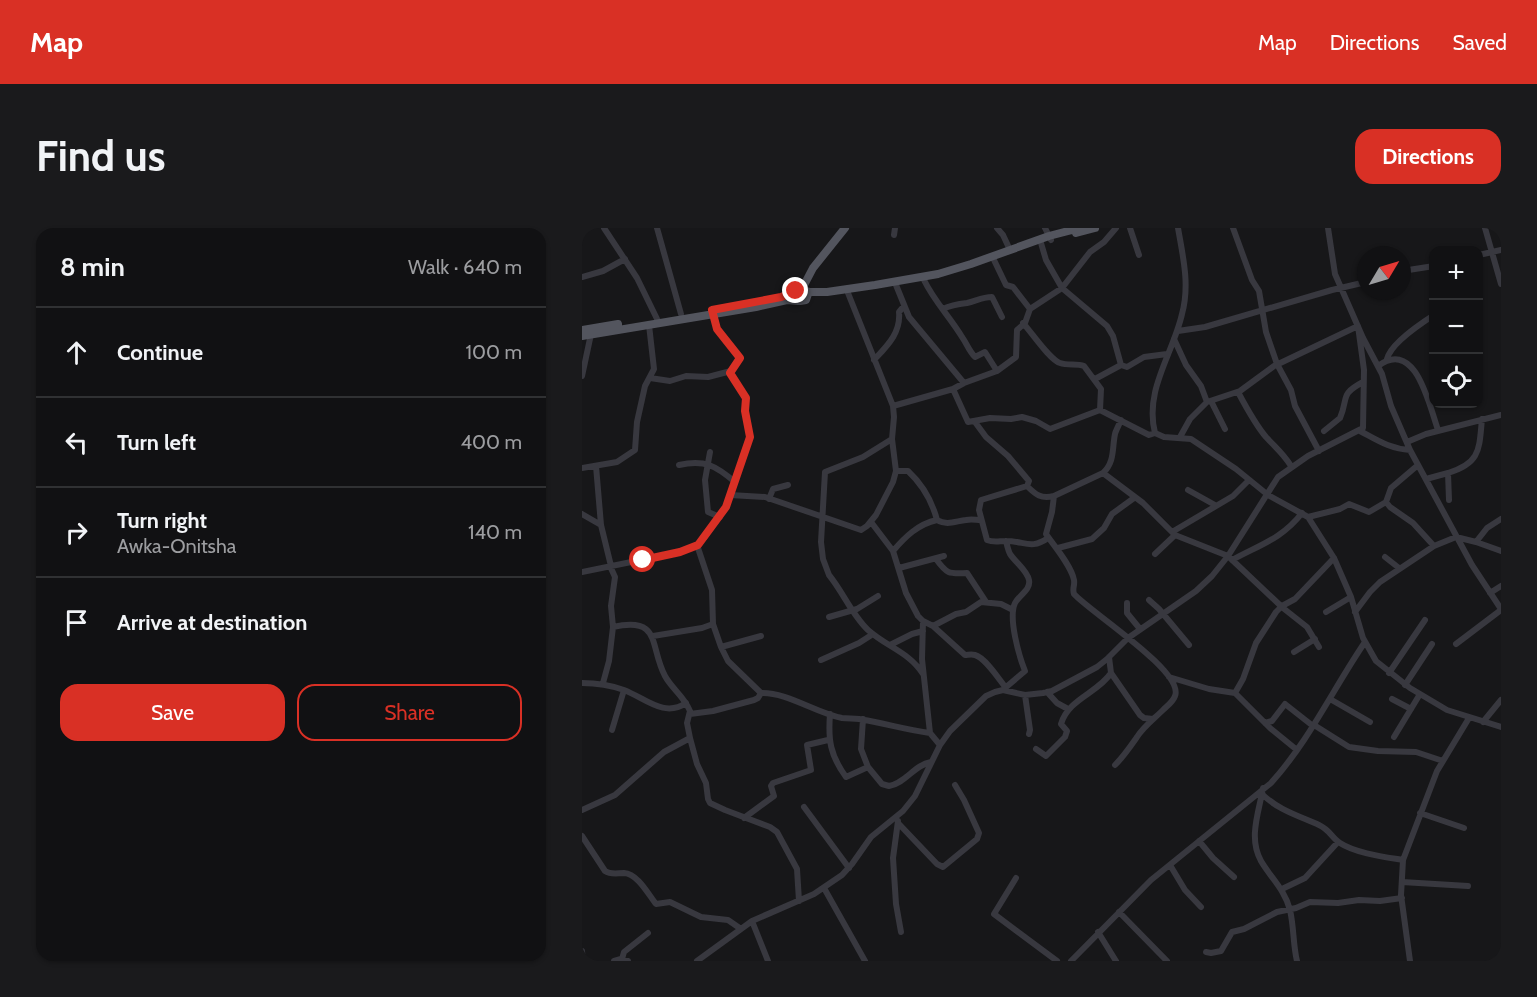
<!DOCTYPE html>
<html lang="en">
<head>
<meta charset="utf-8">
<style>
  :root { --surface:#111113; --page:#1a1a1c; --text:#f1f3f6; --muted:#9c9da0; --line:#303133; --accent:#d93025 }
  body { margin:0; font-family:Cabin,sans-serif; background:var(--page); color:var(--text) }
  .controls { position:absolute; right:18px; top:18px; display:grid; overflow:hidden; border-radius:12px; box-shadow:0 2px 4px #0004 }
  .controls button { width:54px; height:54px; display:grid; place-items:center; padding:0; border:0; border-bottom:2px solid var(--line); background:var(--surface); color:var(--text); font:30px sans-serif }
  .compass { position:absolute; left:775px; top:18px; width:54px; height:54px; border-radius:50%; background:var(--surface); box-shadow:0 2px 4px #0004; rotate:52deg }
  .stop { position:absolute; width:18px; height:18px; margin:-14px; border:4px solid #d93025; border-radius:50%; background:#fff }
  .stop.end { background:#d93025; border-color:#fff; box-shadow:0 2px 6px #0008 }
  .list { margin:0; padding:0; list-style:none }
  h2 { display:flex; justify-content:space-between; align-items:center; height:78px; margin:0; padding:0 24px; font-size:26px }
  h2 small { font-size:20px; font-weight:400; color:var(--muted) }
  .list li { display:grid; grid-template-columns:39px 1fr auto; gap:18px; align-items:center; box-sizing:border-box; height:90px; padding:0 24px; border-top:2px solid var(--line) }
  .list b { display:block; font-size:22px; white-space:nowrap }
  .list p { margin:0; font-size:20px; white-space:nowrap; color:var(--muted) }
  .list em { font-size:20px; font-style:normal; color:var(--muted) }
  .actions { display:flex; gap:12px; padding:18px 24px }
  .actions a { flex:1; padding:14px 0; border:2px solid var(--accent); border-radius:18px; text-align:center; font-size:21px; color:var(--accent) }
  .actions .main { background:var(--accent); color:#fff }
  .icon { flex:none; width:33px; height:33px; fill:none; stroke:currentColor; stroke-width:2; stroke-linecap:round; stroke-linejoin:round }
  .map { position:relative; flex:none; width:919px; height:733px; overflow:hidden; border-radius:18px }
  header { display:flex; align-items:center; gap:36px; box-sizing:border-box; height:84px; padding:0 30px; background:var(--accent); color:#fff }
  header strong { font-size:28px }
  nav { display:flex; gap:33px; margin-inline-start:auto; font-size:21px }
  .intro { display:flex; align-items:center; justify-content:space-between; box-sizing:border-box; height:144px; padding:0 36px }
  h1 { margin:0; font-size:42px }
  .button { padding:15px 27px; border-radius:18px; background:var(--accent); color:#fff; font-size:21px; font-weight:700 }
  main { display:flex; gap:36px; padding:0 36px }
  aside { flex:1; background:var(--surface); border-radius:18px; box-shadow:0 2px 4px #0004 }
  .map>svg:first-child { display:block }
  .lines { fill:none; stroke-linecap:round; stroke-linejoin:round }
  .minor { stroke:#38383f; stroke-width:6 }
  .major { stroke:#53555e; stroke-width:8 }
  .route { stroke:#d93025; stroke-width:8 }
</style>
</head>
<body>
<header>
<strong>Map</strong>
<nav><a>Map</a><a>Directions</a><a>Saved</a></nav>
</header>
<div class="intro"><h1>Find us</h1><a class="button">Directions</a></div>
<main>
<aside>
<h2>8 min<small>Walk · 640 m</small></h2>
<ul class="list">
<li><svg class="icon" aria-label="ahead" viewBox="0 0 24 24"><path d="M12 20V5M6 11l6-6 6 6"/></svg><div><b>Continue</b></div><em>100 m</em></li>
<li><svg class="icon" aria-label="left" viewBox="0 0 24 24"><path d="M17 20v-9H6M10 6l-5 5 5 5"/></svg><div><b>Turn left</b></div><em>400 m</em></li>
<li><svg class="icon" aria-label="right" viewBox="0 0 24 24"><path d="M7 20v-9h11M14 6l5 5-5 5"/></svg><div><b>Turn right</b><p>Awka-Onitsha</p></div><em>140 m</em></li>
<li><svg class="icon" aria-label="arrive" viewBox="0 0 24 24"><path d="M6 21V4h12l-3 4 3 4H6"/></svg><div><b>Arrive at destination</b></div></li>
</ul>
<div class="actions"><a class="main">Save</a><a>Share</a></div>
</aside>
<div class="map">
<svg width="919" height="733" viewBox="0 0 919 733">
  <rect width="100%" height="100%" fill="#171719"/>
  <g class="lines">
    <!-- minor -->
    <path class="minor" d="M22,0L55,50L77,95
      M75,0L99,86
      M415,0L421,7L428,22
      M463,0L469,12
      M548,0L557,27
      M596,0C601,29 608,57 600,86C591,126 562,162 573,205L582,209L609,211L654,241L686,267L726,289L752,330L769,369L781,410L794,433L828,460L865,482L919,499
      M651,0L670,52L677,63L684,104L695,136L709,162L713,178L737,223
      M746,0L753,46L781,110L800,146L809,178L828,222L890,337L919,381
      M903,0L919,56
      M312,7L313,0
      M459,15L464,32L480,60L525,98L531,108L539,137
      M897,27L919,22
      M412,32L424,57L431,59L448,81
      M820,43L852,38
      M0,49L21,43L43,31
      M342,52C352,73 368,89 380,109C385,116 387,123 393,129L403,124L415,143
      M314,57L327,89L382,155
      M361,81C369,77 376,76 385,75C394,73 400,69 410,69L420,89
      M441,95C450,105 468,132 478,135C486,138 495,135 502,138L519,161L518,182L567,207L573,205
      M596,103L623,99L750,62L784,54
      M592,111L604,137L619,158L625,174
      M805,131C809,115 838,96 852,87
      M292,132C305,118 319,105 317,84L322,78
      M796,138C834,110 847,177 856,202
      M0,148L9,106
      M68,150L88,153L104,148L126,149L149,143
      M513,151L539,137L545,139L562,129L585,126
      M371,161L386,194L408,190L429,191L440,189L454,193L468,201L518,182
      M656,164C664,179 673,196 684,209C694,220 701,225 709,238
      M629,173L643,201
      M311,178L371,161L382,155L415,143L434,129L435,102L443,95L448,81L480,60L508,24L522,14L534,0
      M393,194L404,209L426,228L447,253L445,258
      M742,203L758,190C767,169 757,167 781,154
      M778,203C795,212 808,221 828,222
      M310,211L281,229L243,244L239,314L241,331L247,347C261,364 270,387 286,402C305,419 327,424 341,446
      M825,214L844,206L919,187
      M128,224L123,252L126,284L138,289
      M97,237C123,231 134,238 153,254
      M14,238L19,297L29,338
      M0,240L35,234L53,222L55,194L63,158L72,141L67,97
      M314,243H326C341,257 350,273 355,292
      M521,245L561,275L593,307L646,328L701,380L725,399L737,419
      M866,245C899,235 897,221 900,191
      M844,251L866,245L867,272
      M445,258L399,272L397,282L405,312C412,315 417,313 424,313C443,313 449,322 466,310
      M445,258C454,267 459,271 472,268L521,245C533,234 530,220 533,206C534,202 537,197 539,192
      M606,262L633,277
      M148,267L183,269L279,302L285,298L294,287L311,254L314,243L310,211L312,189L311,178L266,65
      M472,268L470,284L464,306C472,318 489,337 492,352C493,358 490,360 492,366C508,384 603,444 593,468C591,474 585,478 581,482C572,491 562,498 555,509C548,519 542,528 533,537
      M187,271L191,261L206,257
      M804,274L808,279L831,295L852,318
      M0,286L19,297
      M726,289L758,281L767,276L787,284L804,274L809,260L836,237
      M289,294L311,323L324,365L336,388L341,393L351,398L383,427C386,427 389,426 393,427C404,430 419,454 426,463
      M590,304L651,268L666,253
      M894,314L919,323
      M115,317L130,362L131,396L139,419L146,433L179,465C205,464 234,485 260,490C267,491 275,490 283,492C305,496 326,502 348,505
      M476,320L510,311L522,300L530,286L552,270
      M311,323C323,309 336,296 355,292C365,298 374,293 384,292C389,291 394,292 399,292
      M573,326L593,307
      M803,329L817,340
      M354,331C365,346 366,346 385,345L404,374
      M650,332C677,317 700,311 720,285
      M317,340L362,328
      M0,344L98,324L115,317L122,310L144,279L168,209L163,183L164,170L148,145L158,130L135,101L130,82
      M908,365L919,358
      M567,372L577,381L607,417
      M545,375V385L558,401
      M744,384L769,369
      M773,384L788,364L798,354L852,318L874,309L894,314L905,300L919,291
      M247,389L275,381L296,368
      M341,393L340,431L348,505L358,517
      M351,398L374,386L384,384L399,374L419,376L431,382
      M31,399C80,388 67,418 83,448C90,461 102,468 108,483L105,495L108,510L115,536L124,555L126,571L128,575L143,582L188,599L195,604L215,641L217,673
      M71,408L120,400L131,396
      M874,416L919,382
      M308,417L330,406L341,403
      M139,419L179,408
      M712,424L733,411
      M239,432L277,415L291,406
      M529,445L558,487L562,490L571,491
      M807,445L843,392
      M587,449L627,461L653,465L688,500L715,522
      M0,455C15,455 28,457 42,462C63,470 82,490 104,475
      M21,455L27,433L31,399L29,378L33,349L28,338
      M823,457L850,416
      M423,460L443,443C437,428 426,390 433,375C437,367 449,362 447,352C445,342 434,335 428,326C426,322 425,317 424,313
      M465,464L475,475L486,481
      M653,465L661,451L674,415L694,384L700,378L713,371L752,330
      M443,467L448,502L447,506
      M748,471L788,494
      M810,471L829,481
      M108,486L131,483L172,472L176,470L179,465
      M248,486C246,512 248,527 264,549L286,539L279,521L281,491
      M901,494L919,472
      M683,495L690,493L703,476L731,498
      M732,497L767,519L796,523L834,524L861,533
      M30,502L42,462
      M812,509L838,466
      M454,521L464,528L483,509L485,503L479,496C486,471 516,465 529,445L527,429
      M286,539L300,556L307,558C324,555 332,537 349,534
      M681,560C677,584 666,610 679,633C689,650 703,662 708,682C712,699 711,717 715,733
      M680,566C696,582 717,588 737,597C748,602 750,610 758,615C773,625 803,629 821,632
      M222,579L267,640
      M0,582L33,567L82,524L108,510
      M838,585L882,600
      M162,590L192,568L189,558L191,555L229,542L225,517L246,512
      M316,593L311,630L314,676L319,704
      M316,595L355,636L361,639L395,611L397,605L382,572L373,557
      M0,608L23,643C29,647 35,645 42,645C56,646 66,666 74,676L88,674L119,689L146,692L159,701
      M617,613L631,630L652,649
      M588,637L603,662L619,679
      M434,650L412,686L475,733
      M820,654L886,658
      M242,660L283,733
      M700,661L723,650L756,614
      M537,684L585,733
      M170,693L186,733
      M516,704L534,733
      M0,723L1,733
      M624,724L629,725L639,723L650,704L662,701L695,684L714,680L728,674L756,675L777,672L798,673L820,670
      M40,731L42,724L66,705
      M32,733L39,731L46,733
      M115,733L170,693L232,666L260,647L270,636L289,609L321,583L333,568L358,517L368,503L404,468L413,464L421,462L443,467L461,465L470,463L515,439L525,431L546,410L614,363L630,348L646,328L696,249L726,228L781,200L782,142L776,98L692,138L658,163L625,174L608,191L598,209
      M489,733L569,652L689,555C727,513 751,461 783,414
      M828,733L819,667L821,632L855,543L887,490"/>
    <!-- major -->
    <path class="major" d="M494,5L513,0
      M220,61L231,40L263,0
      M224,63L226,66L224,72L218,73L214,71L213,66L217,61L228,64H245L293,57L356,46L389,36L467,8L498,0
      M0,102L36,96
      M0,108L174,79L205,72L216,73"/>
  </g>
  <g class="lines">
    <!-- route -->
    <path class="route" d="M61,332L98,324L116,317L144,279L168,209L163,183L164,170L148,145L158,130L135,101L130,82L199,69L214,63"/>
  </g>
</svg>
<div class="controls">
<button>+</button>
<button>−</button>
<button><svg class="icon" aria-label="locate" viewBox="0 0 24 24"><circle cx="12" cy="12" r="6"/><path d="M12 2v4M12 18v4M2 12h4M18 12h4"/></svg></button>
</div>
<svg class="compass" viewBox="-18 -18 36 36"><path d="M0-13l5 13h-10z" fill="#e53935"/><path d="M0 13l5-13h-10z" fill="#9c9da0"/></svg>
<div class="stop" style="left:61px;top:332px"></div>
<div class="stop end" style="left:214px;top:63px"></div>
</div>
</main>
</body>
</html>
